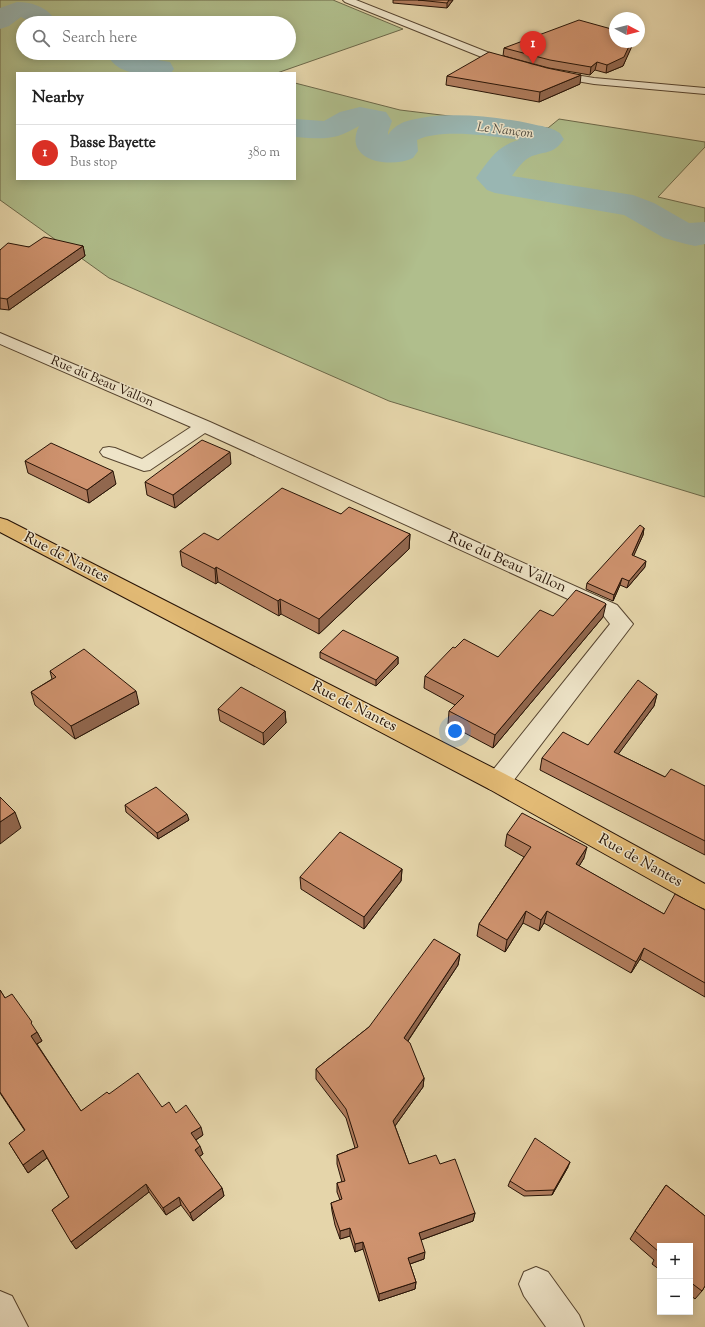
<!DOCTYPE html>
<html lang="en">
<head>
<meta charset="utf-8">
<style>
  :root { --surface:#fff; --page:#f2f2f2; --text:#222; --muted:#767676; --line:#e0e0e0; --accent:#d93025 }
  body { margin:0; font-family:"Sorts Mill Goudy",serif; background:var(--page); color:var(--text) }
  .controls { position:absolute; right:12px; bottom:12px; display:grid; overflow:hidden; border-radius:0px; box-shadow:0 2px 10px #0003 }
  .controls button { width:36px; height:36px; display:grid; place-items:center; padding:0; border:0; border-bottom:1px solid var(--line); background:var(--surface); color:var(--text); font:20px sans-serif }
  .compass { position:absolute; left:609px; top:12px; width:36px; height:36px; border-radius:50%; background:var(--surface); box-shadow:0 2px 10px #0003; rotate:97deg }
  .you { position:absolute; left:455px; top:731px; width:14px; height:14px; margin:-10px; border:3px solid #fff; border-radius:50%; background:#1a73e8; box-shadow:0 0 0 6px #1a73e833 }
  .badge { display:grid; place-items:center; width:26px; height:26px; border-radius:50%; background:var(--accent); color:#fff; font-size:13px; font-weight:700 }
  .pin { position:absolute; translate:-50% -33px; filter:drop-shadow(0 1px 2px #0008) }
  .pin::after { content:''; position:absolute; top:21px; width:14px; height:12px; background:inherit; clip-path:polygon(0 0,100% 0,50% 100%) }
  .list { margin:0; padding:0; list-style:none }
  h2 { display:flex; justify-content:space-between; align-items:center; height:52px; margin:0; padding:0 16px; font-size:17px }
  h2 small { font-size:13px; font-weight:400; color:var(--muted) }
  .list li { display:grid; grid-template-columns:26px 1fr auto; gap:12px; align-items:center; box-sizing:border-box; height:56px; padding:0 16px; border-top:1px solid var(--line) }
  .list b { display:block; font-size:15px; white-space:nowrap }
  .list p { margin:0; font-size:13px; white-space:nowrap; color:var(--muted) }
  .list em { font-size:13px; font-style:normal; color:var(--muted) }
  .icon { flex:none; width:22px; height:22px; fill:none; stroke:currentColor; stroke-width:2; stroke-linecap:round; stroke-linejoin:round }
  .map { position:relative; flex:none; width:705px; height:1327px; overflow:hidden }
  .search { position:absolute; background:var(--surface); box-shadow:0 2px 10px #0003; left:16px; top:16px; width:280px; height:44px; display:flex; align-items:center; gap:10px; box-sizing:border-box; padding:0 14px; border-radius:22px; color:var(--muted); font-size:15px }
  .panel { position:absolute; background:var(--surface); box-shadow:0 2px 10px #0003; left:16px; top:72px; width:280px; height:108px; border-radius:0px }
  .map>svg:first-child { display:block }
  .green { fill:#b0be8c; stroke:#6c6849; fill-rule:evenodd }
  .water { fill:#99b6b2; stroke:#6b756d }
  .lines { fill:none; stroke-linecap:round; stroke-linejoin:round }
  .river { fill:#99b6b2; fill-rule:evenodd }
  .minor-casing { stroke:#56442f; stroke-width:2 }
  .major-casing { stroke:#271306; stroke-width:2 }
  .minor { fill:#eee4c8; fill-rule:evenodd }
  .major { fill:#e2ba75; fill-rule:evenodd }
  .wall { fill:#b27e5f; stroke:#271306 }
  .shaded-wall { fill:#91674e; stroke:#271306 }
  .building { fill:#cf936f; stroke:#271306 }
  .labels { text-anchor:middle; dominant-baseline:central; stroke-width:3; stroke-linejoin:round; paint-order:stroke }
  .far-water-label { font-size:13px; font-style:italic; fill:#4f4c42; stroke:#eee4c8 }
  .far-street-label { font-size:13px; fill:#271306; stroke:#eee4c8 }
  .street-label { font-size:15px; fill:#271306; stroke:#eee4c8 }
</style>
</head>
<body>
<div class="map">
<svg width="705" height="1327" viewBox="0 0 705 1327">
  <rect width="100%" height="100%" fill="#e5d5aa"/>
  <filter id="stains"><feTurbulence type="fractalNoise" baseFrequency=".005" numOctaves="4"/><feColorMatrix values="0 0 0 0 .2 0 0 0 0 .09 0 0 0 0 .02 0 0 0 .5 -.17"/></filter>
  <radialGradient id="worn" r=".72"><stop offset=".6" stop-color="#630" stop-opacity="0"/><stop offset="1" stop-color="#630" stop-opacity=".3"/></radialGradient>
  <!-- green -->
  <path class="green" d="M0,0H333L403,29L277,73H17V179H295V83L400,110L548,128L559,119L705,142V147L658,197L705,208V497L389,401L109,278L0,200ZM23,23H289V53H23Z"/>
  <!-- water -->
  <path class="water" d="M122,53H128L122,57L134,64L162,66L151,73H144L154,68L126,65L115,56Z
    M359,114L378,117C370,132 367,132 374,148L386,153L402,152L400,138C414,110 505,129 532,131L545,135L549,139L513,151L490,176L497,182L510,185L632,204C660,214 670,236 705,230V236H692L655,224L629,205L500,187L491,184L482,177L507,147L541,138L540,136C527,130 512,132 498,131C467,129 432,116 404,136V138L413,147L414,153C405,166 375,160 367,149C363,145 362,139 361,134L371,121L369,117L353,116L343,128L337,131L295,129V126L328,128L352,115Z"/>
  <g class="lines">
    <!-- river -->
    <path class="river" d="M17,2C30,2 45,6 53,17V23H27V20L21,17L9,26L0,29V8Z
      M114,53H143L140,57L170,62L174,69L171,73C151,73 123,78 110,59Z
      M360,107L386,112L392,121L388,132V135C392,129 397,125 404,122C441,110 495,116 532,124C540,126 551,127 558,132C561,133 562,137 564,139C554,154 547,151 532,156C523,160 517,169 512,176L633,195L654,203L689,223L705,222V244L695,246L686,244L664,238L624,215L495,193L487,190L476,178C488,161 498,145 519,140C493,136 441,128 417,140L418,151L413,158C390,169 342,161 359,126C334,141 323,139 295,137V119L324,121L340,112Z"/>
    <!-- minor casing -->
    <g class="minor-casing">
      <path id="minor" d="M343,0H356L492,54L516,62L517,64L512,67L484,58L345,2Z
        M551,71L594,78L705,88V94L594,84L547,76L546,74Z
        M0,333L210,422L617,605L633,624L507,789L498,792L489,789L486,782L489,775L610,624L603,615L205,433L150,470L144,471L103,456L100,452L103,448L109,447L115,448L142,459L191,427L0,344Z
        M536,1267L548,1272L579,1315L584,1327H546L524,1296L519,1284L524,1272Z
        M0,1291L12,1296L28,1327H0Z"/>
    </g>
    <!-- major casing -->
    <g class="major-casing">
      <path id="major" d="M0,518L7,520L507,775L705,884V909L696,905L489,789L0,532Z"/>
    </g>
    <!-- minor -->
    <use href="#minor" class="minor"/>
    <!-- major -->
    <use href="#major" class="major"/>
  </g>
  <!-- wall -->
  <path class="wall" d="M393,0H453L447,8L393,3Z
    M615,42H633L623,66L606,73L595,70L590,75L549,68L504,56L580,84L539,102L446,85L447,76L503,56L504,48Z
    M83,246L85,256L9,310L0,309V250L29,247Z
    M25,461L116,484L89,503L28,473Z
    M231,464L175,508L147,495L145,482Z
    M341,514L410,534L409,549L319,634L281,614L279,616L218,582L216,584L182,566L180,551L218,540Z
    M644,528L643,535L633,556L645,567L627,588L620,585L613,601L586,589L587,583Z
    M553,616L603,617L493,748L448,724L449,711L455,705L424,688L425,676L455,648L498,657Z
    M320,652L398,657V664L376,686L320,658Z
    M50,671L139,704L75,739L35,705L31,692L52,679Z
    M657,694L654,706L618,754L665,777L705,786V855L540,770L542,758L588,745Z
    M218,709L285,711L286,723L264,745L220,721Z
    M125,805L189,820L158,839L126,812Z
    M507,834L584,858L579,866L664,914L705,910V997L640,959L631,973L544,923L539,931L523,923L505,952L477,936L479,924L524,857L505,846Z
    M402,869L401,881L364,929L301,889L300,877Z
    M460,954L458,965L408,1041L424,1078L423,1087L395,1126L409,1164H440L475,1213L473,1221L421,1240L424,1259L410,1264L416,1282L415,1289L379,1301L363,1249L355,1252L350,1236L340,1239L335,1225L332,1211L331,1203L340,1200L337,1192V1183L342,1182L337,1164V1155L355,1148L346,1118L316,1079V1069L369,1027Z
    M0,990L5,998L37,1032L42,1041L37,1044L81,1111L109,1094L162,1107L176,1113L203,1135L196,1140L203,1154L199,1157L222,1188L224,1196L193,1221L181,1205L166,1215L149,1192L76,1249L52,1210L69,1197L47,1158L28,1173L9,1143L25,1131L0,1093Z
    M568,1167L552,1195L524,1196L508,1186L510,1181Z
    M666,1185L705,1216V1286L702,1291L695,1299L690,1295V1246H660V1270L652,1264L654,1260L630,1239L635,1231Z"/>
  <!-- shaded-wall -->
  <path class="shaded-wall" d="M449,0H453L447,8V3Z
    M631,42H633V44L623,66L606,73L607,65Z
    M597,62L595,70L590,75L591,67Z
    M581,75L580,84L539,102L540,92Z
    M83,246L85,256L9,310L7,299Z
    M230,452L231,464L175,508L173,495Z
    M113,471L116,484L89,503L87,490Z
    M644,528L643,535L631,562L632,555Z
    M410,534L409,549L319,634V619Z
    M646,561L645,567L627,588L629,581Z
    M216,567L218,582L216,584L215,569Z
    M622,578L620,585L613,601L614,595Z
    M280,599L281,614L279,616L278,601Z
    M606,604L603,617L493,748L495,735Z
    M398,657V664L376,686V680Z
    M136,691L139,704L75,739L71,726Z
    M657,694L654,706L611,764L614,752Z
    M285,711L286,723L264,745L263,733Z
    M15,812L21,828L0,844V822Z
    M187,814L189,820L158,839L157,833Z
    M587,847L584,858L573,876L576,864Z
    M402,869L401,881L364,929V917Z
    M526,911L523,923L505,952L507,940Z
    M547,911L544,923L539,931L541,920Z
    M644,948L640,959L631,973L636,962Z
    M460,954L458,965L403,1048L404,1038Z
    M37,1032L42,1041L35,1045L31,1036Z
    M424,1078L423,1087L392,1130L393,1121Z
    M201,1127L203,1135L194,1141L191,1133Z
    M200,1146L203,1154L197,1158L195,1150Z
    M43,1150L47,1158L28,1173L23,1165Z
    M570,1162L568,1167L552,1195L554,1190Z
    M146,1184L149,1192L76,1249L71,1242Z
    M222,1188L224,1196L193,1221L190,1213Z
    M179,1197L181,1205L166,1215L163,1208Z
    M475,1213L473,1221L418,1241L419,1233Z
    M350,1228V1236L340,1239V1231Z
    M363,1242V1249L355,1252V1244Z
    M425,1252L424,1259L407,1265L408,1258Z
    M416,1282L415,1289L379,1301V1294Z"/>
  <!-- building -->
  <path class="building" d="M418,0H449L447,3Z
    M579,20L615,30V42H631L624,57L607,65L597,62L591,67L550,60L504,48Z
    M489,52L547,68L581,75L540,92L447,76Z
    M44,237L83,246L7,299L0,298V250L8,243L29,247Z
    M202,440L230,452L173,495L145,482Z
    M51,443L113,471L87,490L25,461Z
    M282,488L341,514L349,507L410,534L319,619L280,599L278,601L216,567L215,569L180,551L204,533L218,540Z
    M640,525L644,528L632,555L646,561L629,581L622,578L614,595L587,583Z
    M576,590L605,603L606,604L495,735L449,711L464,696L425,676L453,647L455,648L464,639L498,657L540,610L553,616Z
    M343,630L398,657L376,680L320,652Z
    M84,649L136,691L71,726L31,692L56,677L50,671Z
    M638,680L657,694L614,752L665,777L671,769L705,786V841L542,758L563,732L588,745Z
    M241,687L285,711L263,733L218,709Z
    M156,787L187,814L157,833L125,805Z
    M0,797L15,812L0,822Z
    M522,813L587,847L576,864L664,914L675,894L705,910V983L644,948L636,962L547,911L541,920L526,911L507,940L479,924L531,847L507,834Z
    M340,832L402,869L364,917L300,877Z
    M434,939L460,954L404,1038L410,1043L424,1078L393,1121L409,1164L436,1155L440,1164L455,1159L475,1213L419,1233L425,1252L408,1258L416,1282L379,1294L363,1242L355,1244L350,1228L340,1231L335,1217L331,1203L342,1199L337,1183L345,1181L337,1155L358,1147L346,1109L316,1069L369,1027Z
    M0,990L5,998L12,994L32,1022L31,1023L37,1032L31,1036L81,1111L107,1092L109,1094L138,1073L162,1107L169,1102L176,1113L186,1105L201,1127L191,1133L200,1146L195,1150L222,1188L190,1213L179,1197L163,1208L146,1184L71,1242L52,1210L69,1197L43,1150L23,1165L9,1143L25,1130L0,1092Z
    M535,1138L570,1162L554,1190L526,1191L510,1181Z
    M666,1185L705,1216V1286L702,1291L690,1282V1246H660V1257L658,1255L659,1252L635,1231Z"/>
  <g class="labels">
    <!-- far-water labels -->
    <g class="far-water-label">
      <text transform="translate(505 131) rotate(7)">Le Nançon</text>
    </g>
    <!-- far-street labels -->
    <g class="far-street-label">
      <text transform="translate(102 382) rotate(23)">Rue du Beau Vallon</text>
    </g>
    <!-- street labels -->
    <g class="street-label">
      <text transform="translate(66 558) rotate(27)">Rue de Nantes</text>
      <text transform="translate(507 563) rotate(24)">Rue du Beau Vallon</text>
      <text transform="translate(354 707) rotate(27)">Rue de Nantes</text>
      <text transform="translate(640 861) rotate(29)">Rue de Nantes</text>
    </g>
  </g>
  <rect width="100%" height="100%" filter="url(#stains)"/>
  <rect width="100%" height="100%" fill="url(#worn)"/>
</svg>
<div class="controls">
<button>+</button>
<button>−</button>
</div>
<svg class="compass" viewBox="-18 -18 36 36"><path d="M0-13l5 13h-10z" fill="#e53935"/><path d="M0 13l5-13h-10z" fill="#767676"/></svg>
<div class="you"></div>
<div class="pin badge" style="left:533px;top:64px">1</div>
<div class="search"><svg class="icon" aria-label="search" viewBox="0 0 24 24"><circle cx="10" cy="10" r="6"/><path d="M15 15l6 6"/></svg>Search here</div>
<section class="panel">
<h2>Nearby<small></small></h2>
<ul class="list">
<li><span class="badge">1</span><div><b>Basse Bayette</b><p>Bus stop</p></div><em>380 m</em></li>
</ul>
</section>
</div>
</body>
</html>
